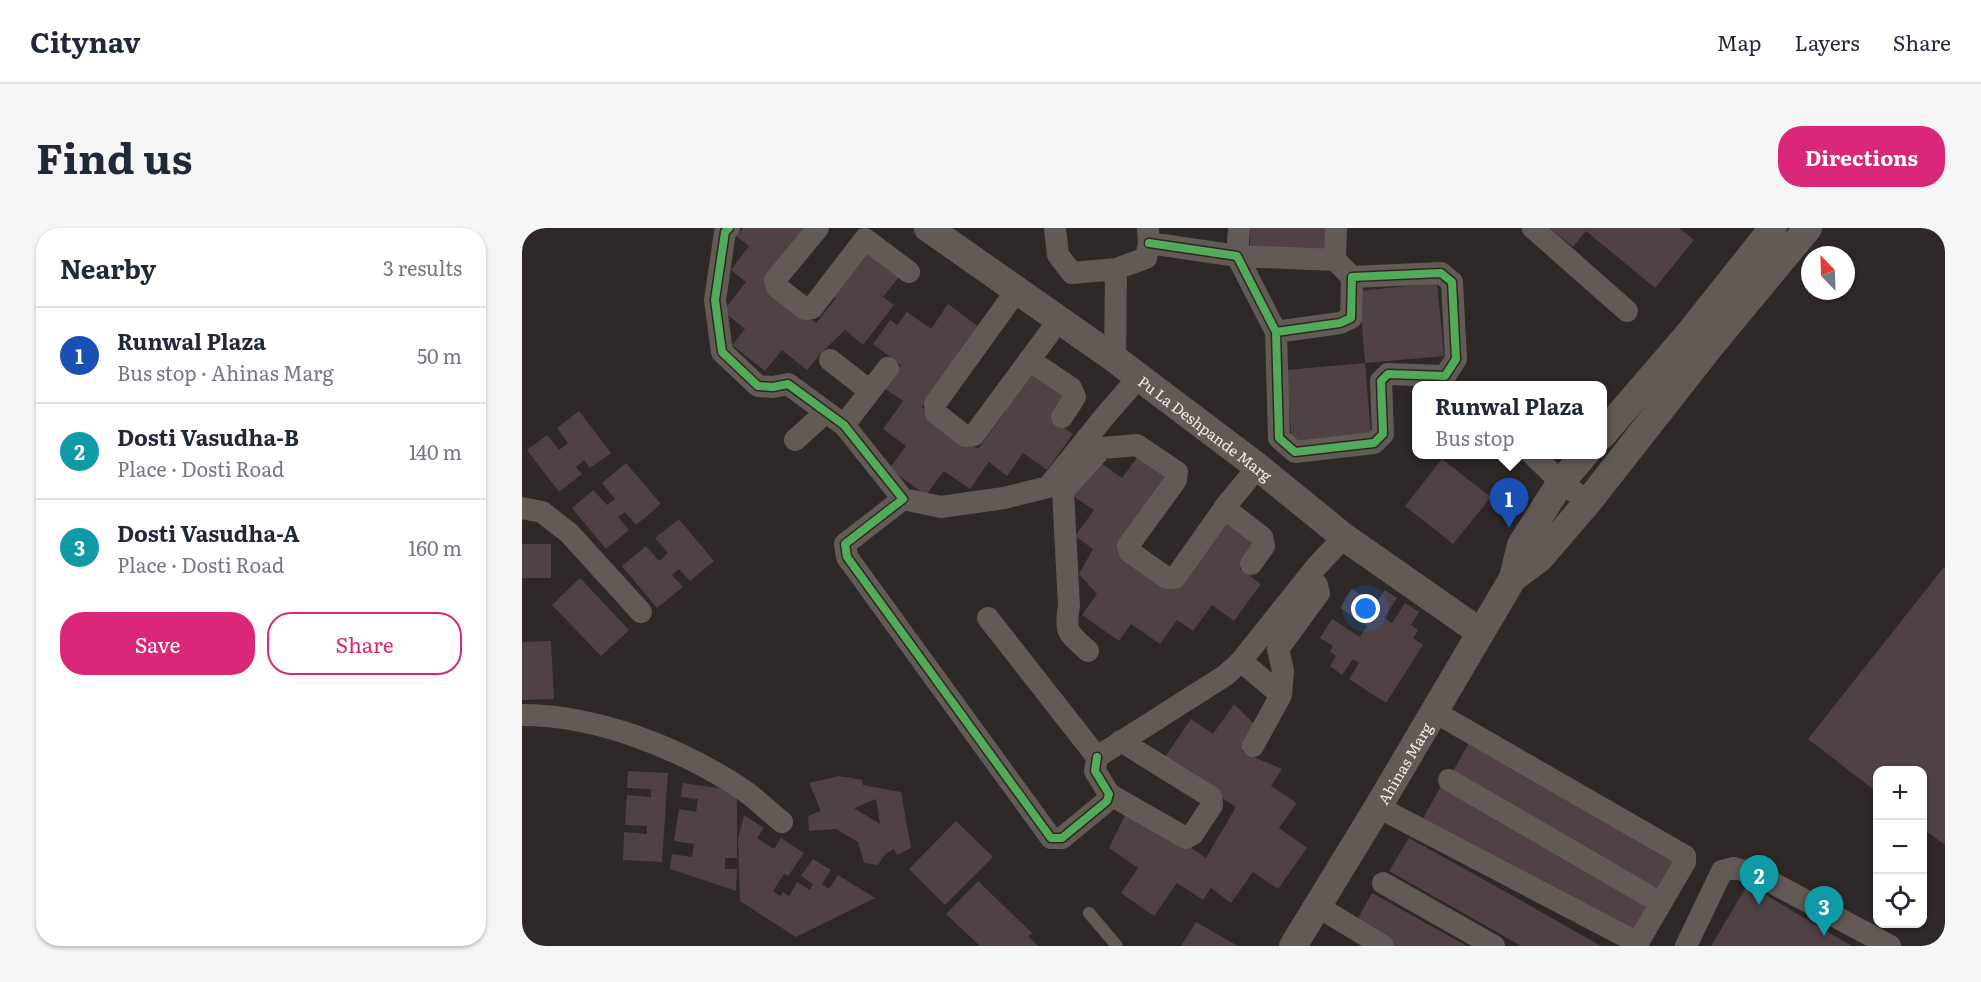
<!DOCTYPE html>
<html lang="en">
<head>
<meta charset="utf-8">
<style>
  :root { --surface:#fff; --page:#f6f6f7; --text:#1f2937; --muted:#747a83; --line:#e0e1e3; --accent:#db2777 }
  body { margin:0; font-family:Literata,serif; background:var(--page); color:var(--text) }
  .controls { position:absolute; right:18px; bottom:18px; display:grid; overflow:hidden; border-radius:12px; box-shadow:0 2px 4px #0004 }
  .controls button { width:54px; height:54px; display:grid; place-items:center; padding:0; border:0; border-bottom:2px solid var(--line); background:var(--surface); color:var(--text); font:30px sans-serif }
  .compass { position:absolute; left:1279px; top:18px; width:54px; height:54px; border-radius:50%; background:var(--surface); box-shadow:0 2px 4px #0004; rotate:337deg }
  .you { position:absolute; left:844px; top:381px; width:21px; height:21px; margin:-15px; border:4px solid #fff; border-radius:50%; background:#1a73e8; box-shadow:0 0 0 9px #1a73e833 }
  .badge { display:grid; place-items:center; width:39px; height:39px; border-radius:50%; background:var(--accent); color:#fff; font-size:20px; font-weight:700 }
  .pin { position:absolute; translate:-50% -50px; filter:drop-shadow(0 2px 3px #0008) }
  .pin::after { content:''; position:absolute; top:32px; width:21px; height:18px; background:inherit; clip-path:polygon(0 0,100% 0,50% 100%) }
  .popup { position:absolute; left:890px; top:153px; width:195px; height:78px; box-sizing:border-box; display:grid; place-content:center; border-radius:12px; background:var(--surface); filter:drop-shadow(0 2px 4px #0005); font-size:20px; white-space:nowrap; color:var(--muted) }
  .popup b { font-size:22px; color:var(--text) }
  .popup::after { content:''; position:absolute; left:50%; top:100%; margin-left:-12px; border:12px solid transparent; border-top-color:var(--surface) }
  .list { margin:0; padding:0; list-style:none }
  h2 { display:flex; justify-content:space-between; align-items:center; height:78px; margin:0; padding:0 24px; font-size:26px }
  h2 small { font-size:20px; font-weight:400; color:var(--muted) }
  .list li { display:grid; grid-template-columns:39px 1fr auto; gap:18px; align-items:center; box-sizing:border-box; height:96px; padding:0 24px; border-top:2px solid var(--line) }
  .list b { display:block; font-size:22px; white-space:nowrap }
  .list p { margin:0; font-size:20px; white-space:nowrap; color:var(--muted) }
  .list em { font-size:20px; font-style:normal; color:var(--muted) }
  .actions { display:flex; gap:12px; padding:18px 24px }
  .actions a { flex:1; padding:14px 0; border:2px solid var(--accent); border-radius:24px; text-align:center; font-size:21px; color:var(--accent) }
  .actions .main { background:var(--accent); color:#fff }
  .icon { flex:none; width:33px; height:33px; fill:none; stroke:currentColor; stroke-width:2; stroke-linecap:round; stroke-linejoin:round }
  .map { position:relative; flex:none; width:1423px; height:718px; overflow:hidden; border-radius:24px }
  header { display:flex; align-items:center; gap:36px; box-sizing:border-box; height:84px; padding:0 30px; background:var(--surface); border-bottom:2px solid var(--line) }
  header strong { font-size:28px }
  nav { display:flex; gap:33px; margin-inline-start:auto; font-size:21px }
  .intro { display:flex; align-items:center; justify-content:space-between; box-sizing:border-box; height:144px; padding:0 36px }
  h1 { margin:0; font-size:42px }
  .button { padding:15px 27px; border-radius:24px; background:var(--accent); color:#fff; font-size:21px; font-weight:700 }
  main { display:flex; gap:36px; padding:0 36px }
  aside { flex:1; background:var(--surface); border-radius:24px; box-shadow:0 2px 4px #0004 }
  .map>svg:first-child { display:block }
  .building { fill:#504145; fill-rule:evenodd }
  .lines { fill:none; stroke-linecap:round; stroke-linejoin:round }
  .service { stroke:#625a54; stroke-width:12 }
  .minor { stroke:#625a54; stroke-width:22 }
  .tertiary { stroke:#625a54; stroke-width:28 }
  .cycleway-casing { stroke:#312624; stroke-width:11 }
  .cycleway { stroke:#51ab58; stroke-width:8 }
  .labels { text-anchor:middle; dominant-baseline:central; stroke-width:6; stroke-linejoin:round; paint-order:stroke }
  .street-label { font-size:15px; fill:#f4eceb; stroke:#312624 }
</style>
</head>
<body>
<header>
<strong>Citynav</strong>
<nav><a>Map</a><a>Layers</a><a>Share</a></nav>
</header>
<div class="intro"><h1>Find us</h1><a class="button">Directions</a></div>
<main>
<aside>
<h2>Nearby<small>3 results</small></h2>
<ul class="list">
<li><span class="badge" style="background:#1a4fb4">1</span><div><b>Runwal Plaza</b><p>Bus stop · Ahinas Marg</p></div><em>50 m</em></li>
<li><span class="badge" style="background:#0f9aa8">2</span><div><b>Dosti Vasudha-B</b><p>Place · Dosti Road</p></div><em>140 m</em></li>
<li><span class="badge" style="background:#0f9aa8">3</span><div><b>Dosti Vasudha-A</b><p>Place · Dosti Road</p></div><em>160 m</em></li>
</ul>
<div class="actions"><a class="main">Save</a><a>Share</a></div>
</aside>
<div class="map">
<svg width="1423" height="718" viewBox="0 0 1423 718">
  <rect width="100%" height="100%" fill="#2e2827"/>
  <!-- building -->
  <path class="building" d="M221,0H287L244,56L294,95L314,70L309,66L348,22L379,46L361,69L372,77L341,117L323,102L298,126L285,142L260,122L243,143L210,117L223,101L201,83L224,54L209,42L227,18L214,8Z
    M728,0H806V27L728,26Z
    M1028,0H1157L1172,12L1133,60L1064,3L1051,19Z
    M915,55L922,128L843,135L849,208L770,215L764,142L843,135L837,63Z
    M426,76L457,99L400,179L456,221L484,183L479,179L514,141L546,164L528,190L551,206L525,242L501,225L485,248L467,234L448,261L422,243L404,267L367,241L384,218L361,201L381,173L362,160L379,137L351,116L368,92L375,97L385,84L409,101Z
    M57,183L89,225L68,240L62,232L54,239L60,246L37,264L5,222L25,207L37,222L46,215L35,200Z
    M617,227L650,250L598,321L653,361L705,289L737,312L717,340L739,356L712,393L690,377L671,403L655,392L638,416L609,396L597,413L560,387L575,366L557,346L571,321L553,308L572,282L551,268L576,233L600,250Z
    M920,231L969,269L931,316L883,278Z
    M104,235L139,276L114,297L103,284L96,289L107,302L84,321L50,280L71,262L85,277L93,271L80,255Z
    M157,291L192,333L168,353L157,341L150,347L161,359L135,380L100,338L124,318L137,333L146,325L133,310Z
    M0,316H29V350H0Z
    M1422,339L1423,340V617L1400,600V542H1356V565L1286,511Z
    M58,350L107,402L79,428L30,377Z
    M830,361L847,372L850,368L856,372L863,362L875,370L862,390L870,395L883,375L897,384L889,397L896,402L891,410L901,417L864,475L827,451L837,435L831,431L820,447L808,438L814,428L808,423L811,418L798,410L810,391L838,409L845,398L818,380Z
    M29,413L32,471L0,472V414Z
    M712,476L732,496L720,524L760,541L749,558L775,575L757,600L785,620L756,661L731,644L709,675L689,660L681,672L655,655L632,688L599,665L616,640L587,620L604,585L645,603L684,630L714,579L641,532L669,491L691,506Z
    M949,511L1161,630L1142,664L930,545Z
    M106,543L146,545L140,634L101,632L102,604L125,606V598L103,597L105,567L129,569V561L105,560Z
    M317,548L340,552L341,557L379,564L389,620L375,627L372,621L363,626L356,637L342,635L336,614L314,601L287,603L286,588L299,583L287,555ZM354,571L358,596L332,580Z
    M161,555L215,563V630H203V641H215L214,663L148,641L150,626L170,629L172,616L152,613L157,581L174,584L176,571L159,569Z
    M919,558L1131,677L1112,711L900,592Z
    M222,587L242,600L235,610L252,621L259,610L282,625L266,648L262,646L251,663L258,668L261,664L267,668L275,654L288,662L291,656L279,648L291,631L309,642L300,656L307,661L316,647L353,670L274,709L218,673L216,610Z
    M434,593L471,629L423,677L387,641Z
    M887,610L993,669L1079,718H999L973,703L867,643Z
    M456,653L510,705L506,708L516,718H458L424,686Z
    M1226,656L1297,699L1330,718H1189Z
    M850,665L945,718H865L831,699Z
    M674,694L716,718H659Z"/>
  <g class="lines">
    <!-- service -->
    <path class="service" d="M567,685L595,718"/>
    <!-- minor -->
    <path class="minor" d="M207,0L203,4L193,72L200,124L236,158L251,159L266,156L322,197L381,271L323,316L325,329L529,610H540L585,573L587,566L573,543L575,529
      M296,0L253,52L255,59L283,81L290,80L343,11L387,44
      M533,0L536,27L550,45L594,41L624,30L627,15L626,2
      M717,0L715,28L813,32L830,49
      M1011,0L1105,83
      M627,15L715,28L754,104L818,95L829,90L830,49L919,45L930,54L934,131L923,148L866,146L859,153L861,206L852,215L773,224L757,210L754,104
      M813,32L814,0
      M495,62L413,176L414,185L443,208L452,207L537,92
      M593,131L594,41
      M308,132L348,163
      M507,132L549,160L553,169L540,189
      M322,197L366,140
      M273,212L304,184
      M1010,226L1039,254L1066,274
      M381,271L419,279L482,270L526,259L582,189L617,149
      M0,280L20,284L47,305L119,384
      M702,280L740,309L742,318L729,336
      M466,390L575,529L704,447L719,433L794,339L822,309
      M566,423C547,405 542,406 547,378L541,263L580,220L615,217L655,244L654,252L606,318L608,324L645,350H653L706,275L736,239
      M719,433L759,467
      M911,483L1163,628V634L1114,718
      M0,487C74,487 155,519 217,559C233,569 246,583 260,594
      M731,518L759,467L761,443L756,421L797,365L795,357L786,349
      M927,552L1139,675
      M587,566L664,610L671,606L690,577L689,569L599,513
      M856,579L1116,715
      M861,655L972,718
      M795,678L861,718
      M1164,718L1200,643L1212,640L1234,646L1368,718"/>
    <!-- tertiary -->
    <g class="tertiary">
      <path id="s1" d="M406,0L593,131L736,239L822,309L958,404"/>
      <path d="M1080,207L1166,107L1251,0"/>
      <path d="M991,350L1018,330L1066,274L1186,121L1286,0"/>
      <path id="s2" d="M771,718L856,579L991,350L999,317L1039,254L1063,226"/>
    </g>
    <!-- cycleway casing -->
    <g class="cycleway-casing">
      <path id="cycleway" d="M207,0L203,4L193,72L200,124L236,158L251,159L266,156L322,197L381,271L323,316L325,329L529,610H540L585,573L587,566L573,543L575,529
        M627,15L715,28L754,104L818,95L829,90L830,49L919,45L930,54L934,131L923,148L866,146L859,153L861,206L852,215L773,224L757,210L754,104"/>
    </g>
    <!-- cycleway -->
    <use href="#cycleway" class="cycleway"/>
  </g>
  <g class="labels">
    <!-- street labels -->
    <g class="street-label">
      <text stroke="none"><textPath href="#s1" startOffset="342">Pu La Deshpande Marg</textPath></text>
      <text stroke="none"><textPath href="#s2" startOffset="214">Ahinas Marg</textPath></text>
    </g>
  </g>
</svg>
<div class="controls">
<button>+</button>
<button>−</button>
<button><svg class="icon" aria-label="locate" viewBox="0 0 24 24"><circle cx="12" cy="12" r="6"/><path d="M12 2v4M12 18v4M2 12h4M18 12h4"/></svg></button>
</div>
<svg class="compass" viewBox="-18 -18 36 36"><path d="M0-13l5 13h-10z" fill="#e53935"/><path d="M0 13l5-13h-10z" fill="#747a83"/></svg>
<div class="you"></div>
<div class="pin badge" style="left:987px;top:300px;background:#1a4fb4">1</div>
<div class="popup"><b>Runwal Plaza</b>Bus stop</div>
<div class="pin badge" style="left:1237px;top:677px;background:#0f9aa8">2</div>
<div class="pin badge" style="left:1302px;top:708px;background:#0f9aa8">3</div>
</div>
</main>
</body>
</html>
